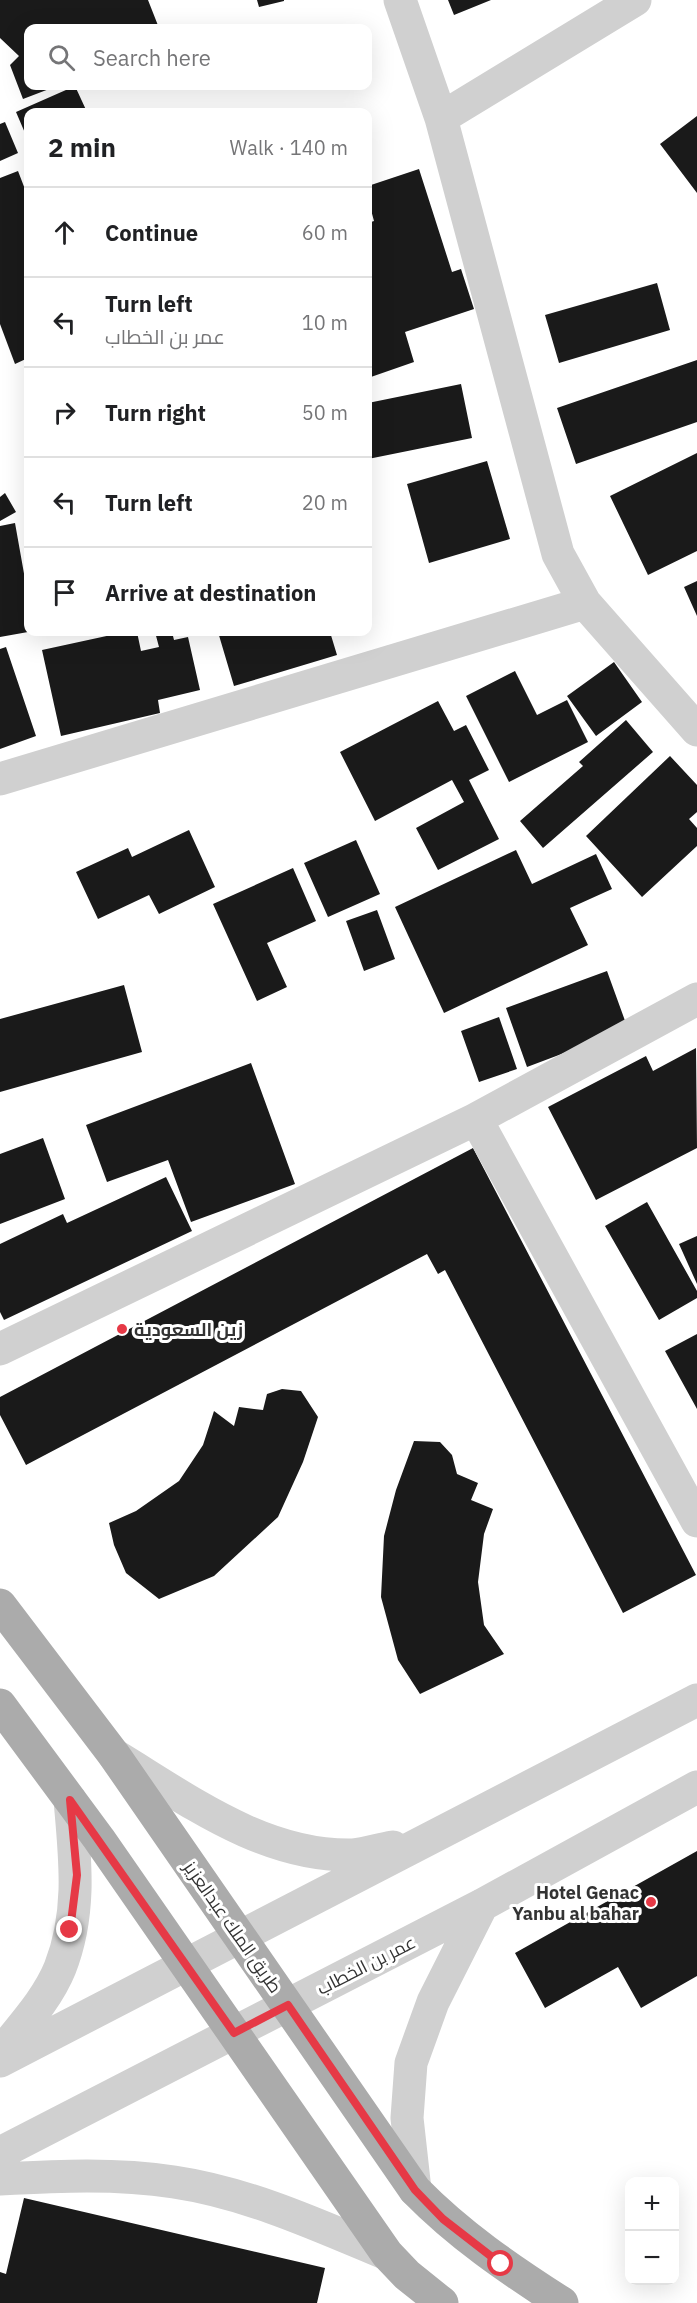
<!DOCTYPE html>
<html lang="en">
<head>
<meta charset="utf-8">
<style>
  :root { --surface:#fff; --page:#f6f6f6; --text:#202124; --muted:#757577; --line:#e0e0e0 }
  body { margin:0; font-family:"IBM Plex Sans",Cairo,sans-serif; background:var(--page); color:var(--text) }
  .controls { position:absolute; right:18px; bottom:18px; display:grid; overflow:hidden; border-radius:12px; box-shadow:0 6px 24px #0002 }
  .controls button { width:54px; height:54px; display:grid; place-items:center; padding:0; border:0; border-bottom:2px solid var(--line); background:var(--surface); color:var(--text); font:30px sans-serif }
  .stop { position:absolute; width:18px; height:18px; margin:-14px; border:4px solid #e63946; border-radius:50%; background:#fff }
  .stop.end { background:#e63946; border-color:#fff; box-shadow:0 2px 6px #0008 }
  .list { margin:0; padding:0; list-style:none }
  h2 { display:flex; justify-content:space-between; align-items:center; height:78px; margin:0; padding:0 24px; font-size:26px }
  h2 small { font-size:20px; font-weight:400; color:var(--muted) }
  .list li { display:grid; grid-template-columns:39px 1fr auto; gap:18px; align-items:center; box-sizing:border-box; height:90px; padding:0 24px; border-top:2px solid var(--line) }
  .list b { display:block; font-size:22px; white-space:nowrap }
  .list p { margin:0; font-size:20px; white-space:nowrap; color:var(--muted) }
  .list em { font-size:20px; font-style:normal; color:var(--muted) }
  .icon { flex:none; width:33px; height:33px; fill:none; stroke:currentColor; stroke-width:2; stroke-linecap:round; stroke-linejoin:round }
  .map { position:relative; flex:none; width:697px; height:2303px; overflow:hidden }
  .search { position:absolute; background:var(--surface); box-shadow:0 6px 24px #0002; left:24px; top:24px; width:348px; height:66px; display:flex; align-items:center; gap:15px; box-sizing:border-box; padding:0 21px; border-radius:12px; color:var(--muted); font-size:22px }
  .panel { position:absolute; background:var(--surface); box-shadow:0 6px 24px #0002; left:24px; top:108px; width:348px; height:528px; border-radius:12px }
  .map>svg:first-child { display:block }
  .building { fill:#1a1a1a }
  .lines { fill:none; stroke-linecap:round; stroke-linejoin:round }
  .minor { stroke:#d0d0d0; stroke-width:33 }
  .major { stroke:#ababab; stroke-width:33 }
  .route { stroke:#e63946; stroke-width:8 }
  .poi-dot { fill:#e63946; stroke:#fff; stroke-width:2 }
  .labels { text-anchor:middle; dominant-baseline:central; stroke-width:6; stroke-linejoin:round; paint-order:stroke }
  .poi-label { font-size:18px; font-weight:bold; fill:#333; stroke:#fff; text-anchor:start }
  .street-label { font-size:18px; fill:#333; stroke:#fff }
</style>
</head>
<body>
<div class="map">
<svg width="697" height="2303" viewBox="0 0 697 2303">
  <rect width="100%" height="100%" fill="#fff"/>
  <!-- building -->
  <path class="building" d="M0,0H148L159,28H28V86H57L23,99L10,65L19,56L0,38Z
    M257,0H284V1L259,7Z
    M448,0H491L454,15Z
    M75,86L87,112H28V140L16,112Z
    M697,116V193L660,144Z
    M5,122L18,153L0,161V124Z
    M419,169L452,272L461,269L474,309L405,332L414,362L368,378V223L374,221L368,199V186Z
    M18,171L28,197V358L15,364L0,324V178Z
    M657,283L670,330L559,363L545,315Z
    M697,360V422L576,464L557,408Z
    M461,384L472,438L368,459V403Z
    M697,453V551L648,575L610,496Z
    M487,461L510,539L429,563L407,484Z
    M5,493L16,512L0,521V497Z
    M15,523L28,596V632L0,637V526Z
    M697,581V616L684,587Z
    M125,632H137L141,651L159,647L155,632H172L174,640L188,637L200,690L158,700L160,713L61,736L42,650Z
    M218,632H330L337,655L234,686Z
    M6,647L36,736L0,749V649Z
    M614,662L642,702L596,736L567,696Z
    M515,671L537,715L567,700L588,742L509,782L466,696Z
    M438,701L454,731L466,725L489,770L469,780L499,839L438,870L416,828L464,802L452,780L375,821L340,752Z
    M626,720L653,752L543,848L520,821L583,766L579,762Z
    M670,756L697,785V812L689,819L697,828V846L642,897L586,836Z
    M189,830L215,887L159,914L149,895L98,919L76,872L128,848L132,857Z
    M356,840L380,894L328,917L304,863Z
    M516,850L532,884L596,854L612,889L570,908L588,945L444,1013L395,907Z
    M293,868L316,921L267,943L287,987L257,1001L213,904Z
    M377,910L395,959L364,971L346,921Z
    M607,971L628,1029L527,1067L506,1008Z
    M124,985L142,1052L0,1092V1019Z
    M499,1017L517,1069L479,1082L461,1031Z
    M696,1048L697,1148L596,1200L548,1107L646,1056L653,1071Z
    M251,1063L295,1184L191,1222L168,1160L107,1182L86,1125Z
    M43,1138L65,1199L0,1224V1154Z
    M473,1148L696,1575L623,1613L445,1270L438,1274L427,1254L26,1465L0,1415V1397Z
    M166,1177L192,1231L4,1320L0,1312V1244L63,1214L67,1223Z
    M647,1202L697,1291V1298L659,1320L605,1226Z
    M697,1236V1284L679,1244Z
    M697,1334V1409L665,1351Z
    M282,1389L301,1391L318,1417L303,1462L278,1517L214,1576L159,1599L126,1573L114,1545L109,1523L136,1511L179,1481L203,1445L214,1411L234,1426L239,1407L263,1410L267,1394Z
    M414,1441L440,1442L452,1455L457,1474L478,1483L471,1500L493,1509L484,1534L478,1582L484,1625L504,1654L420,1694L398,1660L381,1597L384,1536L396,1490Z
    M697,1851V1976L641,2008L618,1967L545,2008L515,1953Z
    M24,2198L325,2268L317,2303H0V2272L6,2274Z"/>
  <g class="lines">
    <!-- minor -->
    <path class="minor" d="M400,0L441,118L558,554L585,603L697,730
      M441,118L635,0
      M0,779L585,603
      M476,1119L697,1521
      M0,1349L476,1119L697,999
      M114,1755C187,1799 263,1857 353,1855C366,1854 380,1849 393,1847
      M0,2054C21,2027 47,2000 60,1968C82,1912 75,1857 70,1800
      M0,2061L697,1700
      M0,2153L482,1905L697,1787
      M0,2179C58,2176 116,2173 174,2182C248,2193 318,2225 387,2254
      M415,2190L407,2118L411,2063L433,2002L482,1905"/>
    <!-- major -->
    <path class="major" d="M0,1605L114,1755L415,2190C459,2235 509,2269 562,2303
      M0,1705L99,1839L387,2254L407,2275L442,2303"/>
  </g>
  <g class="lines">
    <!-- route -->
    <path class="route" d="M70,1930L77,1875L70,1800L234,2033L288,2005L415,2190L443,2219L501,2264"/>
  </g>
  <!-- markers -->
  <g class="poi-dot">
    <circle cx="122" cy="1329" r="6"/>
    <circle cx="651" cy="1902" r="6"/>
  </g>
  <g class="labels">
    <!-- poi labels -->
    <g class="poi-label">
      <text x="134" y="1329">زين السعودية</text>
      <text x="639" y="1892" text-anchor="end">Hotel Genac<tspan x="639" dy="21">Yanbu al bahar</tspan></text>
    </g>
    <!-- street labels -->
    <g class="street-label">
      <text transform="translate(233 1927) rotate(55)">طريق الملك عبدالعزيز</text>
      <text transform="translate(366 1965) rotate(-27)">عمر بن الخطاب</text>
    </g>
  </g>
</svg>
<div class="controls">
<button>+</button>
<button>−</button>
</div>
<div class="stop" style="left:501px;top:2264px"></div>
<div class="stop end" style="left:70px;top:1930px"></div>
<div class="search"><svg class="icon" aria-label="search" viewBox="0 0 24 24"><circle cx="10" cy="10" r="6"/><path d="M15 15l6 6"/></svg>Search here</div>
<section class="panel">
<h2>2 min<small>Walk · 140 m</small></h2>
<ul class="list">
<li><svg class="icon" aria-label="ahead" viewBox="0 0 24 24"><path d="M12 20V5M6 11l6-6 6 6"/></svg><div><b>Continue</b></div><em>60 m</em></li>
<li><svg class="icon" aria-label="left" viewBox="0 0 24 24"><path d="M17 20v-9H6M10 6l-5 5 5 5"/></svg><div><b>Turn left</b><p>عمر بن الخطاب</p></div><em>10 m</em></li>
<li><svg class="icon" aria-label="right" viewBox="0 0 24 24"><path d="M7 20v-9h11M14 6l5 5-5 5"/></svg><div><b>Turn right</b></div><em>50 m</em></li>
<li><svg class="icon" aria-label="left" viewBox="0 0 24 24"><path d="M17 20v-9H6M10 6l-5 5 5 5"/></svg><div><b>Turn left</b></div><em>20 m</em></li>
<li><svg class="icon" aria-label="arrive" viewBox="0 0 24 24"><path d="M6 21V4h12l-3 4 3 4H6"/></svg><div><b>Arrive at destination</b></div></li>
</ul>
</section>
</div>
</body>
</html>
